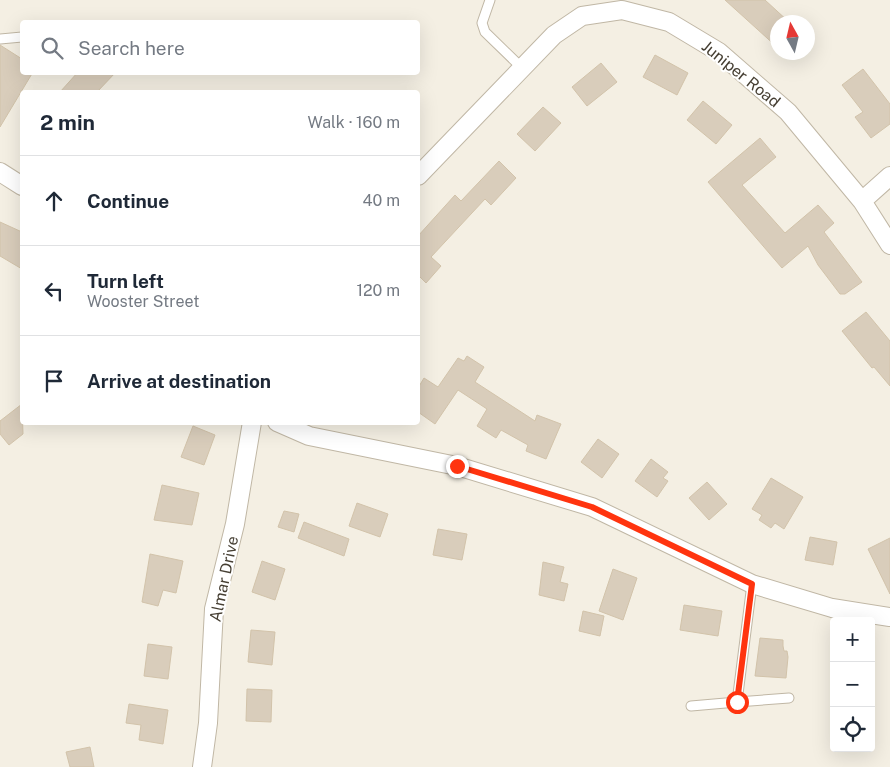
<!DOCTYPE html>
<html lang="en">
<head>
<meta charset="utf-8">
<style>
  :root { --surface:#fff; --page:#f2f2f3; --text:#1f2937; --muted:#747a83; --line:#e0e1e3 }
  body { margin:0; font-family:"Public Sans",sans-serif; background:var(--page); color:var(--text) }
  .controls { position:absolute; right:15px; bottom:15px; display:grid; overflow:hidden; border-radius:5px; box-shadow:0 5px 20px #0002 }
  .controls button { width:45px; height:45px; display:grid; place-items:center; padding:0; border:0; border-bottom:1px solid var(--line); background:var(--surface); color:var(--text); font:25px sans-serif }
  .compass { position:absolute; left:770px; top:15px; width:45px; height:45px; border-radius:50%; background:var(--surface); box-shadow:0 5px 20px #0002; rotate:352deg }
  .stop { position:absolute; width:15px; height:15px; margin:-11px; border:4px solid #ff340f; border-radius:50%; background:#fff }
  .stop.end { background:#ff340f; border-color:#fff; box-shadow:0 1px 5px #0008 }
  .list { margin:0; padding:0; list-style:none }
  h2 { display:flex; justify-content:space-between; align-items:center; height:65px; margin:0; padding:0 20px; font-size:21px }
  h2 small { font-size:16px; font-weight:400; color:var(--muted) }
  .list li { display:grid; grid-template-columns:32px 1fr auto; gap:15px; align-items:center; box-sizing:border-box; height:90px; padding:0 20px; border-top:1px solid var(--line) }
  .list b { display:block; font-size:19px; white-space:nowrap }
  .list p { margin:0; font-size:16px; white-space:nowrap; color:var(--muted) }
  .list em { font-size:16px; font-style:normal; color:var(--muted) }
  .icon { flex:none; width:28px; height:28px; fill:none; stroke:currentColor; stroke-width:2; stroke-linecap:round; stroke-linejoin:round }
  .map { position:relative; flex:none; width:890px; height:767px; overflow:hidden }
  .search { position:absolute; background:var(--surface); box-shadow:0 5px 20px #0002; left:20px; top:20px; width:400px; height:55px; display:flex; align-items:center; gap:12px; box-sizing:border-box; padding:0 18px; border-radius:5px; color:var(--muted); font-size:19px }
  .panel { position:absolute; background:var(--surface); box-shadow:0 5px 20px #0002; left:20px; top:90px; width:400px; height:335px; border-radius:5px }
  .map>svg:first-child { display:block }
  .building { fill:#d9cdbb; stroke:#d2c3aa }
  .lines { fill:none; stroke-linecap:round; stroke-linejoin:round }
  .service-casing { stroke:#c0b7a5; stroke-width:11 }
  .minor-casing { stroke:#c0b7a5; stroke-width:20 }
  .service { stroke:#fff; stroke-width:9 }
  .minor { stroke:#fff; stroke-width:18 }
  .route { stroke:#ff340f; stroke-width:6 }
  .labels { text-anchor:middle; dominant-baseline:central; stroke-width:4; stroke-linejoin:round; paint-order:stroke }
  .street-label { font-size:16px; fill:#463f33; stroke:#fff }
</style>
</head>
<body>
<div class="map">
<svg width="890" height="767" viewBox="0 0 890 767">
  <rect width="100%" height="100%" fill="#f4efe3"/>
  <!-- building -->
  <path class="building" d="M725,0H765L789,22H778V48Z
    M0,45L22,59V72H33L0,127Z
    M655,55L688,73L677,95L643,77Z
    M601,63L617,82L587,106L572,87Z
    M863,69L890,104V124L871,138L855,117L863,112L842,85Z
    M78,72H116L97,92H60Z
    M703,101L732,125L716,144L687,120Z
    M543,107L561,123L535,151L517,134Z
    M760,138L776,157L742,185L785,233L818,205L834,223L824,232L862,282L845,294H840L818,265L808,246L782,268L708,182Z
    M499,161L516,178L491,205L485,199L431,257L441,266L426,283L418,275V236L455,195L461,201Z
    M0,222L22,232V269L0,256Z
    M866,312L890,341V386L874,367L872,368L842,331Z
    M467,356L484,367L475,382L535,421L537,415L561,424L546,459L526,451L528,445L501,430L496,438L477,426L487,409L458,390L435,424L418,412V388L424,378L438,387L458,358L464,361Z
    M22,404L23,434L9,445L0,434V421Z
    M193,426L215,435L204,465L181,457Z
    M598,439L619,454L602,478L581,462Z
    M651,459L668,472L663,478L668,481L657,497L635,481Z
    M771,478L803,497L784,529L775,523L771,528L759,520L762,515L752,509Z
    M707,482L727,504L709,520L689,498Z
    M162,485L199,493L192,525L154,520Z
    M357,503L388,514L380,537L349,526Z
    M284,511L299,514L294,532L278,527Z
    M304,522L349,539L344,556L298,538Z
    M438,529L467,534L462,560L433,555Z
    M810,537L837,542L833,565L805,560Z
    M890,538V594L868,549Z
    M150,554L183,561L176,593L163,590L158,606L142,602Z
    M262,561L285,569L275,600L252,592Z
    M543,562L564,567L560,582L568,584L564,601L539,595Z
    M613,569L637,578L623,620L599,611Z
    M684,605L722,611L718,636L680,630Z
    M583,611L604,616L600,636L579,631Z
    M251,630L275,632L272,665L248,662Z
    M760,638L783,640V646L784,651H787L788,657L786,678L755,676Z
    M148,644L172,647L168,679L144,676Z
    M247,689L272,690L271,722L246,721Z
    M129,704L168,710L163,744L139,740L141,725L126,723Z
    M90,747L94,767H70L66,752Z"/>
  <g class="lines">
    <!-- service casing -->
    <g class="service-casing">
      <path id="service" d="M490,0L482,23L485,32L521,67
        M0,39L22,37
        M737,702L789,698
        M691,706L737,702L752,584"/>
    </g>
    <!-- minor casing -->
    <g class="minor-casing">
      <path id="minor" d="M0,172L22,186
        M418,176L554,35L582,16L622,10L669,22L719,52L788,112L862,201L890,245
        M862,201L890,176
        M277,422L309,436L457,466L592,507L752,584L832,608L890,617
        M202,767L208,723L214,609L235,524L252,422"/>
    </g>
    <!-- service -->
    <use href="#service" class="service"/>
    <!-- minor -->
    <use href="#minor" class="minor"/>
  </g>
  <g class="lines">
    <!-- route -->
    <path class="route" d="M457,466L592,507L752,584L737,702"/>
  </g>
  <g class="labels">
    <!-- street labels -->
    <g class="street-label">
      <text transform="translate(741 74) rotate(39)">Juniper Road</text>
      <text transform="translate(224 579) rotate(-78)">Almar Drive</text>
    </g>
  </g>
</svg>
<div class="controls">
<button>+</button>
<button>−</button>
<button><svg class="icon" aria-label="locate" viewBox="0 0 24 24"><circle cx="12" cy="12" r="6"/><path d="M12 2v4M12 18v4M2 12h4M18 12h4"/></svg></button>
</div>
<svg class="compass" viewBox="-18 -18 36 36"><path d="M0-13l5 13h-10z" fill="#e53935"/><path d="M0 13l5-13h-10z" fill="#747a83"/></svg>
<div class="stop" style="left:737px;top:702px"></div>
<div class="stop end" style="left:457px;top:466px"></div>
<div class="search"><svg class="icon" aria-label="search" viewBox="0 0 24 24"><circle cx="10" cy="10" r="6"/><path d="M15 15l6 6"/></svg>Search here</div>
<section class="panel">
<h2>2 min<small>Walk · 160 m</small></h2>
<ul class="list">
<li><svg class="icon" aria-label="ahead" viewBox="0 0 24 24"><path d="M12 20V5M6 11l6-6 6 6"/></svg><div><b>Continue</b></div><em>40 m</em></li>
<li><svg class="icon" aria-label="left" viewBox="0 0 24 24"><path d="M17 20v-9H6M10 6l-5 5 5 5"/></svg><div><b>Turn left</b><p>Wooster Street</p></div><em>120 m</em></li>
<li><svg class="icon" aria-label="arrive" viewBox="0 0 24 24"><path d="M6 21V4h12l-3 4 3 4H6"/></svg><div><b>Arrive at destination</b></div></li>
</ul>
</section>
</div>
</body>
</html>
